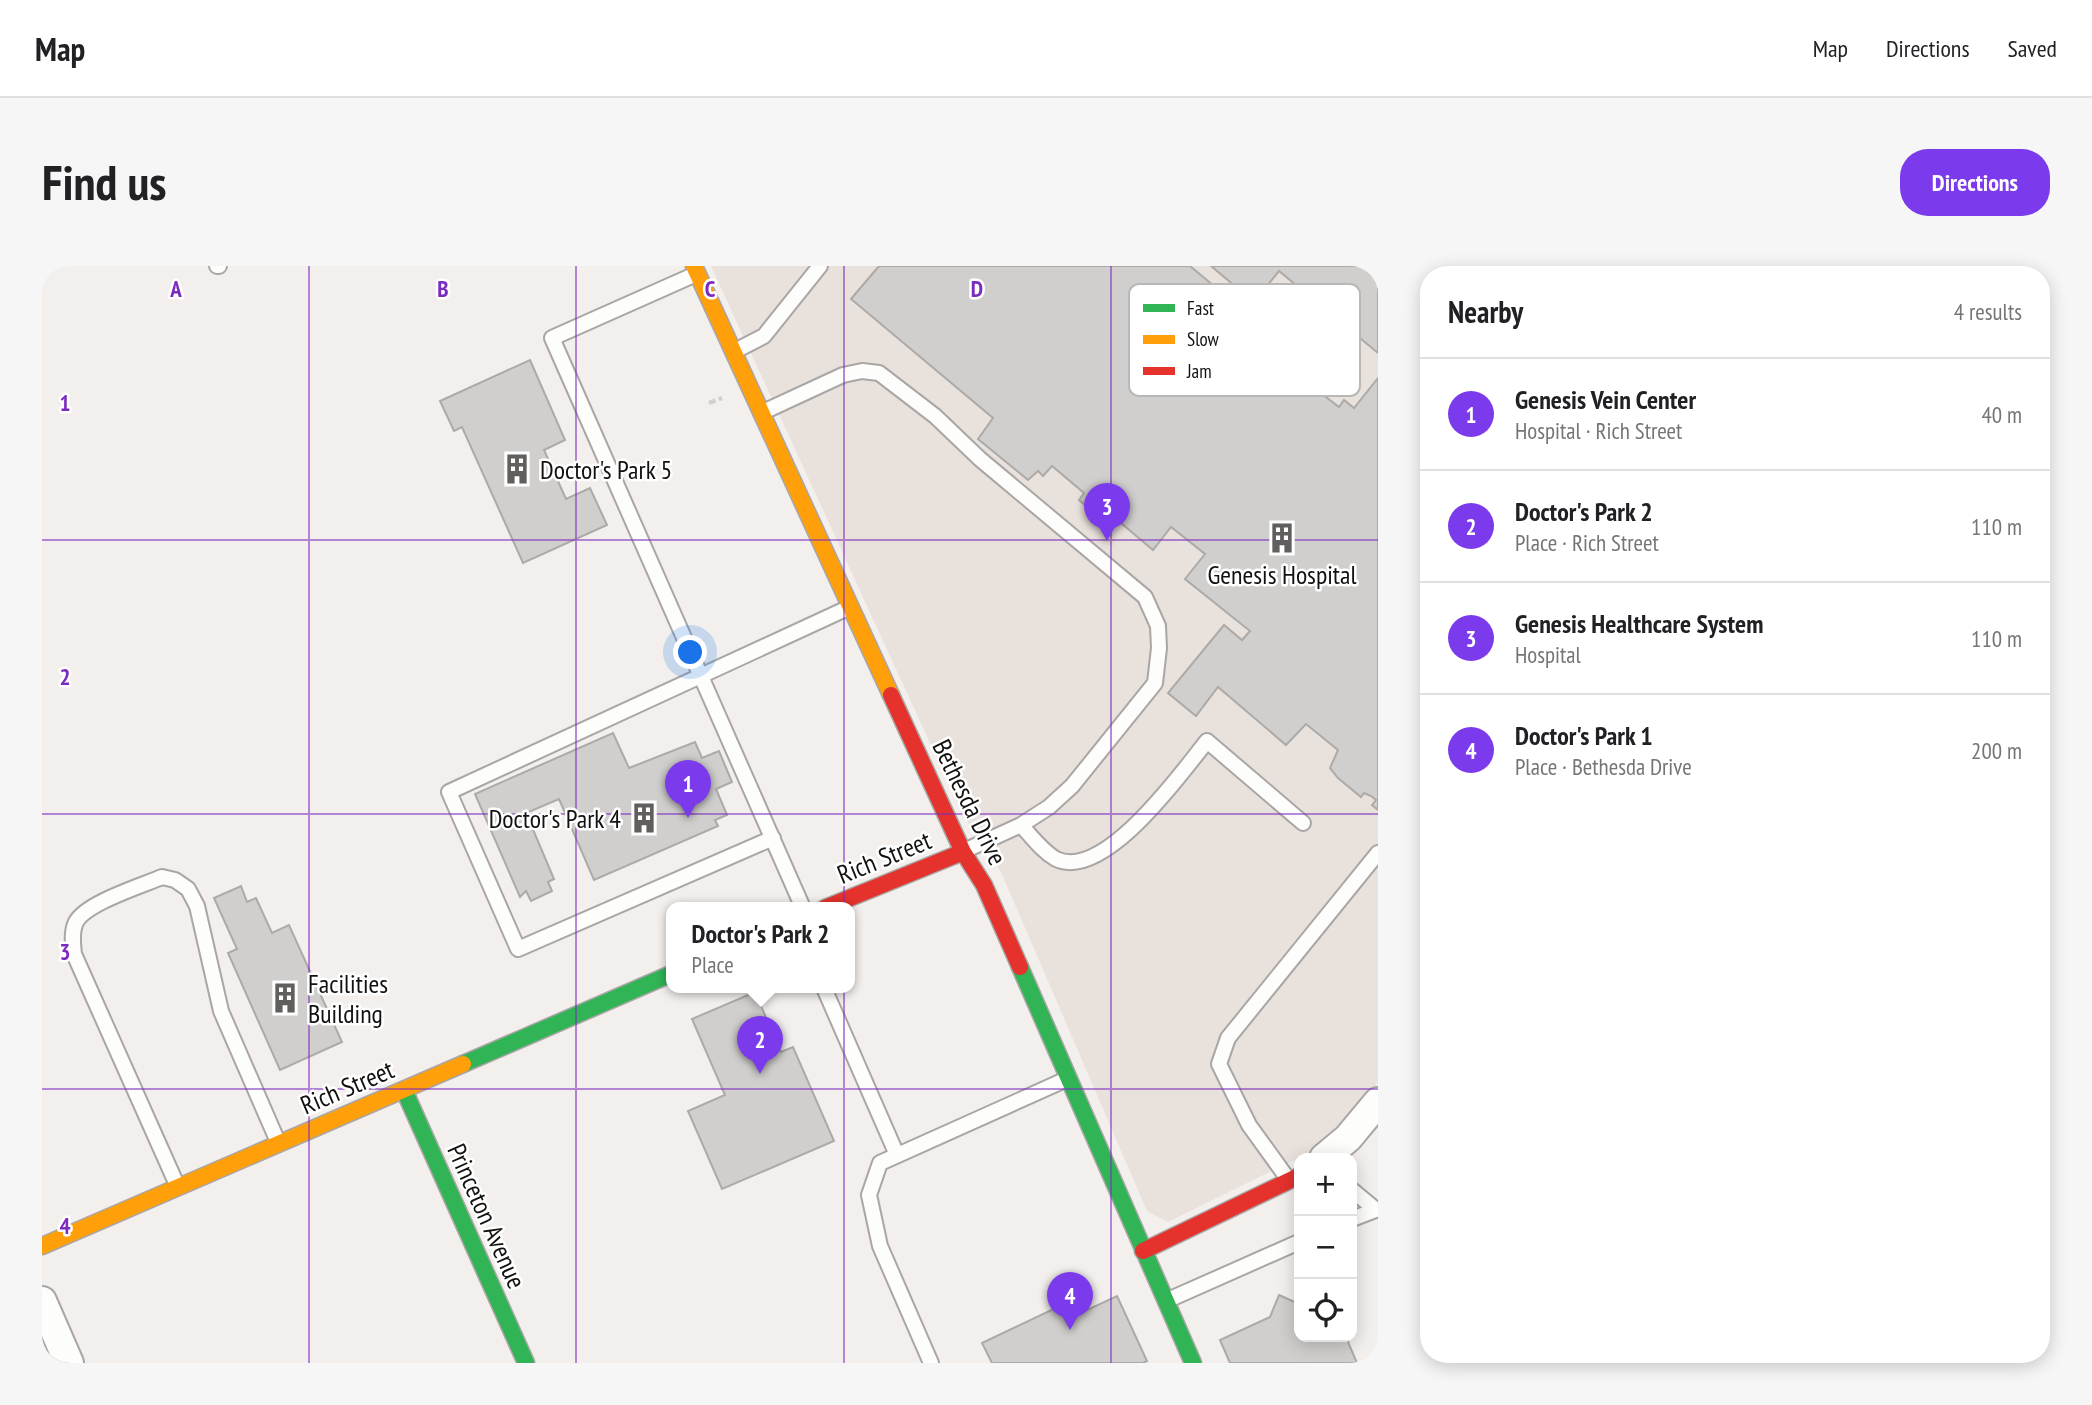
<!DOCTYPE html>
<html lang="en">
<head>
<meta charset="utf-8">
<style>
  :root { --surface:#fff; --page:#f6f6f6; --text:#202124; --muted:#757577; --line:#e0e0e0; --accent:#7c3aed }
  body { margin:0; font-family:"PT Sans Narrow",sans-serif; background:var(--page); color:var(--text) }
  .controls { position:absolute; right:21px; bottom:21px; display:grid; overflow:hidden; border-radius:14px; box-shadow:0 4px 18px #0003 }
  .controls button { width:63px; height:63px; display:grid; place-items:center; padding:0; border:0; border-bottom:2px solid var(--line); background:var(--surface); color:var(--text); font:35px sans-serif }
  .you { position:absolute; left:649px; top:387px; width:24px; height:24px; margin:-18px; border:5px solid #fff; border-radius:50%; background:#1a73e8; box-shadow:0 0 0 10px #1a73e833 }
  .badge { display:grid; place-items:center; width:46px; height:46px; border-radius:50%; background:var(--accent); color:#fff; font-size:23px; font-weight:700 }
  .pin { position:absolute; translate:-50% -58px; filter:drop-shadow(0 2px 4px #0008) }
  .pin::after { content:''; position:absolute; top:37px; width:24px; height:21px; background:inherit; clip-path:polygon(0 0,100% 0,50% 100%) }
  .popup { position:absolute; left:624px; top:636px; width:189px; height:91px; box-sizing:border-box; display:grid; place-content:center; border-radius:14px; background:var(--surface); filter:drop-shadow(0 2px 5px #0005); font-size:23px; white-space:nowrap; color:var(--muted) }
  .popup b { font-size:26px; color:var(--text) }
  .popup::after { content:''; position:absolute; left:50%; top:100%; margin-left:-14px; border:14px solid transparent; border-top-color:var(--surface) }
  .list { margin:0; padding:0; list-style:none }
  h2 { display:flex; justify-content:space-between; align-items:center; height:91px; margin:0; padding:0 28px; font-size:30px }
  h2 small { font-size:23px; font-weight:400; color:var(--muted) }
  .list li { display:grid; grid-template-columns:46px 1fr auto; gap:21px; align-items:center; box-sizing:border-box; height:112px; padding:0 28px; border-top:2px solid var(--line) }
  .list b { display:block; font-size:26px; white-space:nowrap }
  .list p { margin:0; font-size:23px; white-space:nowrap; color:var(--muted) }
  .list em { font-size:23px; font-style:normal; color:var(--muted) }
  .icon { flex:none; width:38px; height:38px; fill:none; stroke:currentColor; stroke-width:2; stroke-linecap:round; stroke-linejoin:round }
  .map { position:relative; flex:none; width:1336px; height:1097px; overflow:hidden; border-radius:28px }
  header { display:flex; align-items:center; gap:42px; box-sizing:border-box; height:98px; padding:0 35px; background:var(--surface); border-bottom:2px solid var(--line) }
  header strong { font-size:33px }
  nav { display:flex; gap:38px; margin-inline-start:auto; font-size:24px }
  .intro { display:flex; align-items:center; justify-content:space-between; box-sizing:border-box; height:168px; padding:0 42px }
  h1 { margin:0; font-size:49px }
  .button { padding:18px 32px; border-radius:28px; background:var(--accent); color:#fff; font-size:24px; font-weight:700 }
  main { display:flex; gap:42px; padding:0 42px }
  aside { flex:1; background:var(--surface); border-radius:28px; box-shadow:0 4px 18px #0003 }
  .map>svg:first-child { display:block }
  .built { fill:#e9e1dc }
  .building { fill:#d1cfce; stroke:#acaaa8; stroke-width:2 }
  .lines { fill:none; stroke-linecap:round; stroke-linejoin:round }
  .lane-casing { stroke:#a9a6a5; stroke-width:18 }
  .street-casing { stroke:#a9a6a5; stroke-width:32 }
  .fast-casing { stroke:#a9a6a5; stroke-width:19 }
  .slow-casing { stroke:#a9a6a5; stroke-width:19 }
  .jam-casing { stroke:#a9a6a5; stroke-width:19 }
  .path { stroke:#d0d0cf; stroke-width:4.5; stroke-dasharray:7 3.5; stroke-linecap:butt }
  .lane { stroke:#fdfdfc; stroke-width:14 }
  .street { stroke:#fdfdfc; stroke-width:28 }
  .fast { stroke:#30b455; stroke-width:16 }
  .slow { stroke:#ff9f0a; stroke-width:16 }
  .jam { stroke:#e5322d; stroke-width:16 }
  .grid { fill:none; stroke:#7b2cbf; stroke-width:2; stroke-opacity:0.55 }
  .labels { text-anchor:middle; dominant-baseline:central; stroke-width:5; stroke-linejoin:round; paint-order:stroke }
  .poi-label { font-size:26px; fill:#121110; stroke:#fff; text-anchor:start }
  .street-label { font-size:26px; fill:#121110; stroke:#fff }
  .key { fill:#fff; stroke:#b8b8b7; stroke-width:2 }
  .key-label { font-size:19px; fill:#121110 }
  .grid-label { font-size:23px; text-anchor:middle; font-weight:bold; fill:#7b2cbf; stroke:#fff; stroke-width:5; stroke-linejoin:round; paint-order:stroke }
</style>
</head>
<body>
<header>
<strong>Map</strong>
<nav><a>Map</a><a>Directions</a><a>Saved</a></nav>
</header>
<div class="intro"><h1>Find us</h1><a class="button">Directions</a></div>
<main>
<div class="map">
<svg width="1336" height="1097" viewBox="0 0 1336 1097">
  <rect width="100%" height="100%" fill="#f2efed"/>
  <!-- built -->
  <path class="built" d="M669,0H1336V816L1316,841L1264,888L1126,956L1105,945L959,606L921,549Z"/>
  <!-- building -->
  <path class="building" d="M837,0H1148L1280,110L1271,121L1297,141L1302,134L1312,142L1336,112V544L1330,539L1334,534L1329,530L1322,527L1319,531L1296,512L1288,502L1296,484L1264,458L1244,479L1176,421L1154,450L1126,427L1182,359L1200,374L1208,365L1143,313L1163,288L1129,261L1111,284L1060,241L1055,249L1037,234L1042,227L1010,200L1001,210L996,205L986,214L936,173L951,152L809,33Z
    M1169,0H1336V87L1237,5L1212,36Z
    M488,94L523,174L502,184L524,233L548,222L565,259L481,297L420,161L412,165L398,135Z
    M571,467L587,502L653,476L660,492L677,485L690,516L674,523L685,549L673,554L676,560L552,614L517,533L484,547L512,613L506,616L510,625L489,635L484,625L478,631L433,528Z
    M199,620L205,636L214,632L230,667L247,659L300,776L238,804L186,687L195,683L172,632Z
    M713,726L739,786L751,781L792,875L680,923L646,845L683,829L650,753Z
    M1237,1029L1257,1038V1071H1308L1306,1076L1315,1097H1188L1178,1074L1228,1051Z
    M1075,1030L1105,1095L1101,1097H950L940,1077L1022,1038L1028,1052Z"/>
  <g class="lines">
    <!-- lane casing -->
    <g class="lane-casing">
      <path id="lane" d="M175,0H177
        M654,8L510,72L761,642
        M691,86L722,70L778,0
        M719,147L801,109L820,105L837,107L893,150L938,193L1103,331L1116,360L1117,382L1113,417L1030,520L1007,541L979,559L922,585
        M979,559C990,571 1000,585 1014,593C1062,616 1140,506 1165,475L1261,557
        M731,572L476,683L407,526L808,341
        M782,722L855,889
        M1246,913L1207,859L1177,798L1186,772L1336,587
        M135,919L32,688C31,678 29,666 34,656C44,637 99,620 120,611L133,614L146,623L155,640L179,745L236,876
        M1310,924L1333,943
        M1310,953L1336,943
        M1126,1034L1257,976
        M889,1097L838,980L827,929L838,897L1025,813"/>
    </g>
    <!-- street casing -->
    <g class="street-casing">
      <path id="street" d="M1282,892L1306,872L1336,836
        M0,1035L27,1097"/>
    </g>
    <!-- fast casing -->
    <g class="fast-casing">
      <path id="fast" d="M978,701L1151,1097
        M421,798L629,708
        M362,824L484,1097"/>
    </g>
    <!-- slow casing -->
    <g class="slow-casing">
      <path id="slow" d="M652,0L849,429
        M0,980L421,798"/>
    </g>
    <!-- jam casing -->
    <g class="jam-casing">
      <path id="jam" d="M849,429L921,586L942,619L978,701
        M783,642L921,586
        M1101,985L1257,910"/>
    </g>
    <!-- path -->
    <path class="path" d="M667,137L680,132"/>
    <!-- lane -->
    <use href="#lane" class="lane"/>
    <!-- street -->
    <use href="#street" class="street"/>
    <!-- fast -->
    <use href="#fast" class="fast"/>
    <!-- slow -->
    <use href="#slow" class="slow"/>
    <!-- jam -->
    <use href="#jam" class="jam"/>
  </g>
  <!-- grid -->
  <path class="grid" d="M267,0V1097M534,0V1097M802,0V1097M1069,0V1097M0,274H1336M0,548H1336M0,823H1336"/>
  <!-- icons -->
  <defs>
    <g id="building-bare" transform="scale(2.415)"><path d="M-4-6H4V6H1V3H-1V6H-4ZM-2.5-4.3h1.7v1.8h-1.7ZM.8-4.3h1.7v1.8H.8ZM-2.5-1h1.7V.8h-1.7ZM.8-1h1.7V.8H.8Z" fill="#605f5d" stroke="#fff" stroke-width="2.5" paint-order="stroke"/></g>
  </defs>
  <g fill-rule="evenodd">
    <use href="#building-bare" x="475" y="203"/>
    <use href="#building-bare" x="1240" y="272"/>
    <use href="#building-bare" x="602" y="552"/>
    <use href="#building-bare" x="243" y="732"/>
  </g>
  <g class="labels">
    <!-- poi labels -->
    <g class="poi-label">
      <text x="498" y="203">Doctor's Park 5</text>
      <text x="1240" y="308" text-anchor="middle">Genesis Hospital</text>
      <text x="579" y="552" text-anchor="end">Doctor's Park 4</text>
      <text x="266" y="717">Facilities<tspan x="266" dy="30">Building</tspan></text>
    </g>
    <!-- street labels -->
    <g class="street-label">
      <text transform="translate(928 536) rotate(64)">Bethesda Drive</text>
      <text transform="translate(842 591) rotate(-22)">Rich Street</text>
      <text transform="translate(305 821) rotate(-23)">Rich Street</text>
      <text transform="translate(445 950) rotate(66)">Princeton Avenue</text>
    </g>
  </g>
  <!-- legend -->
  <rect x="1087" y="18" width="231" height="112" rx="10" class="key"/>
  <rect x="1101" y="38" width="32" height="8" fill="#30b455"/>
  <rect x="1101" y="69" width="32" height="9" fill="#ff9f0a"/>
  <rect x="1101" y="101" width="32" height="8" fill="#e5322d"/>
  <g class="key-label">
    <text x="1145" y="49">Fast</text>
    <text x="1145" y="80">Slow</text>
    <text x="1145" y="112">Jam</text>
  </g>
  <g class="grid-label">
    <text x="134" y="31">A</text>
    <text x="401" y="31">B</text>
    <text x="668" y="31">C</text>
    <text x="935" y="31">D</text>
    <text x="23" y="145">1</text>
    <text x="23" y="419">2</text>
    <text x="23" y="694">3</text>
    <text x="23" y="968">4</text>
  </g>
</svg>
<div class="controls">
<button>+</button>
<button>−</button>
<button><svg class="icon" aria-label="locate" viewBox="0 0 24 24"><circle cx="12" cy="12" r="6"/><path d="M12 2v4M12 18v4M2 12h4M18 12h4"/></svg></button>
</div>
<div class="you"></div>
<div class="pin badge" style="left:646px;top:552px">1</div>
<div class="pin badge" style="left:718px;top:808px">2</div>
<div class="popup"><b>Doctor's Park 2</b>Place</div>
<div class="pin badge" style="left:1065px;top:275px">3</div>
<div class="pin badge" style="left:1028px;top:1064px">4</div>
</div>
<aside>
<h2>Nearby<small>4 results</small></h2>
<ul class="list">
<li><span class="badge">1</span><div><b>Genesis Vein Center</b><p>Hospital · Rich Street</p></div><em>40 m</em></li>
<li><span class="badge">2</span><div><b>Doctor's Park 2</b><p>Place · Rich Street</p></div><em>110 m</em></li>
<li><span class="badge">3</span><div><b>Genesis Healthcare System</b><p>Hospital</p></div><em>110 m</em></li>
<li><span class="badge">4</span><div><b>Doctor's Park 1</b><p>Place · Bethesda Drive</p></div><em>200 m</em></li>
</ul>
</aside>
</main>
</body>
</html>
